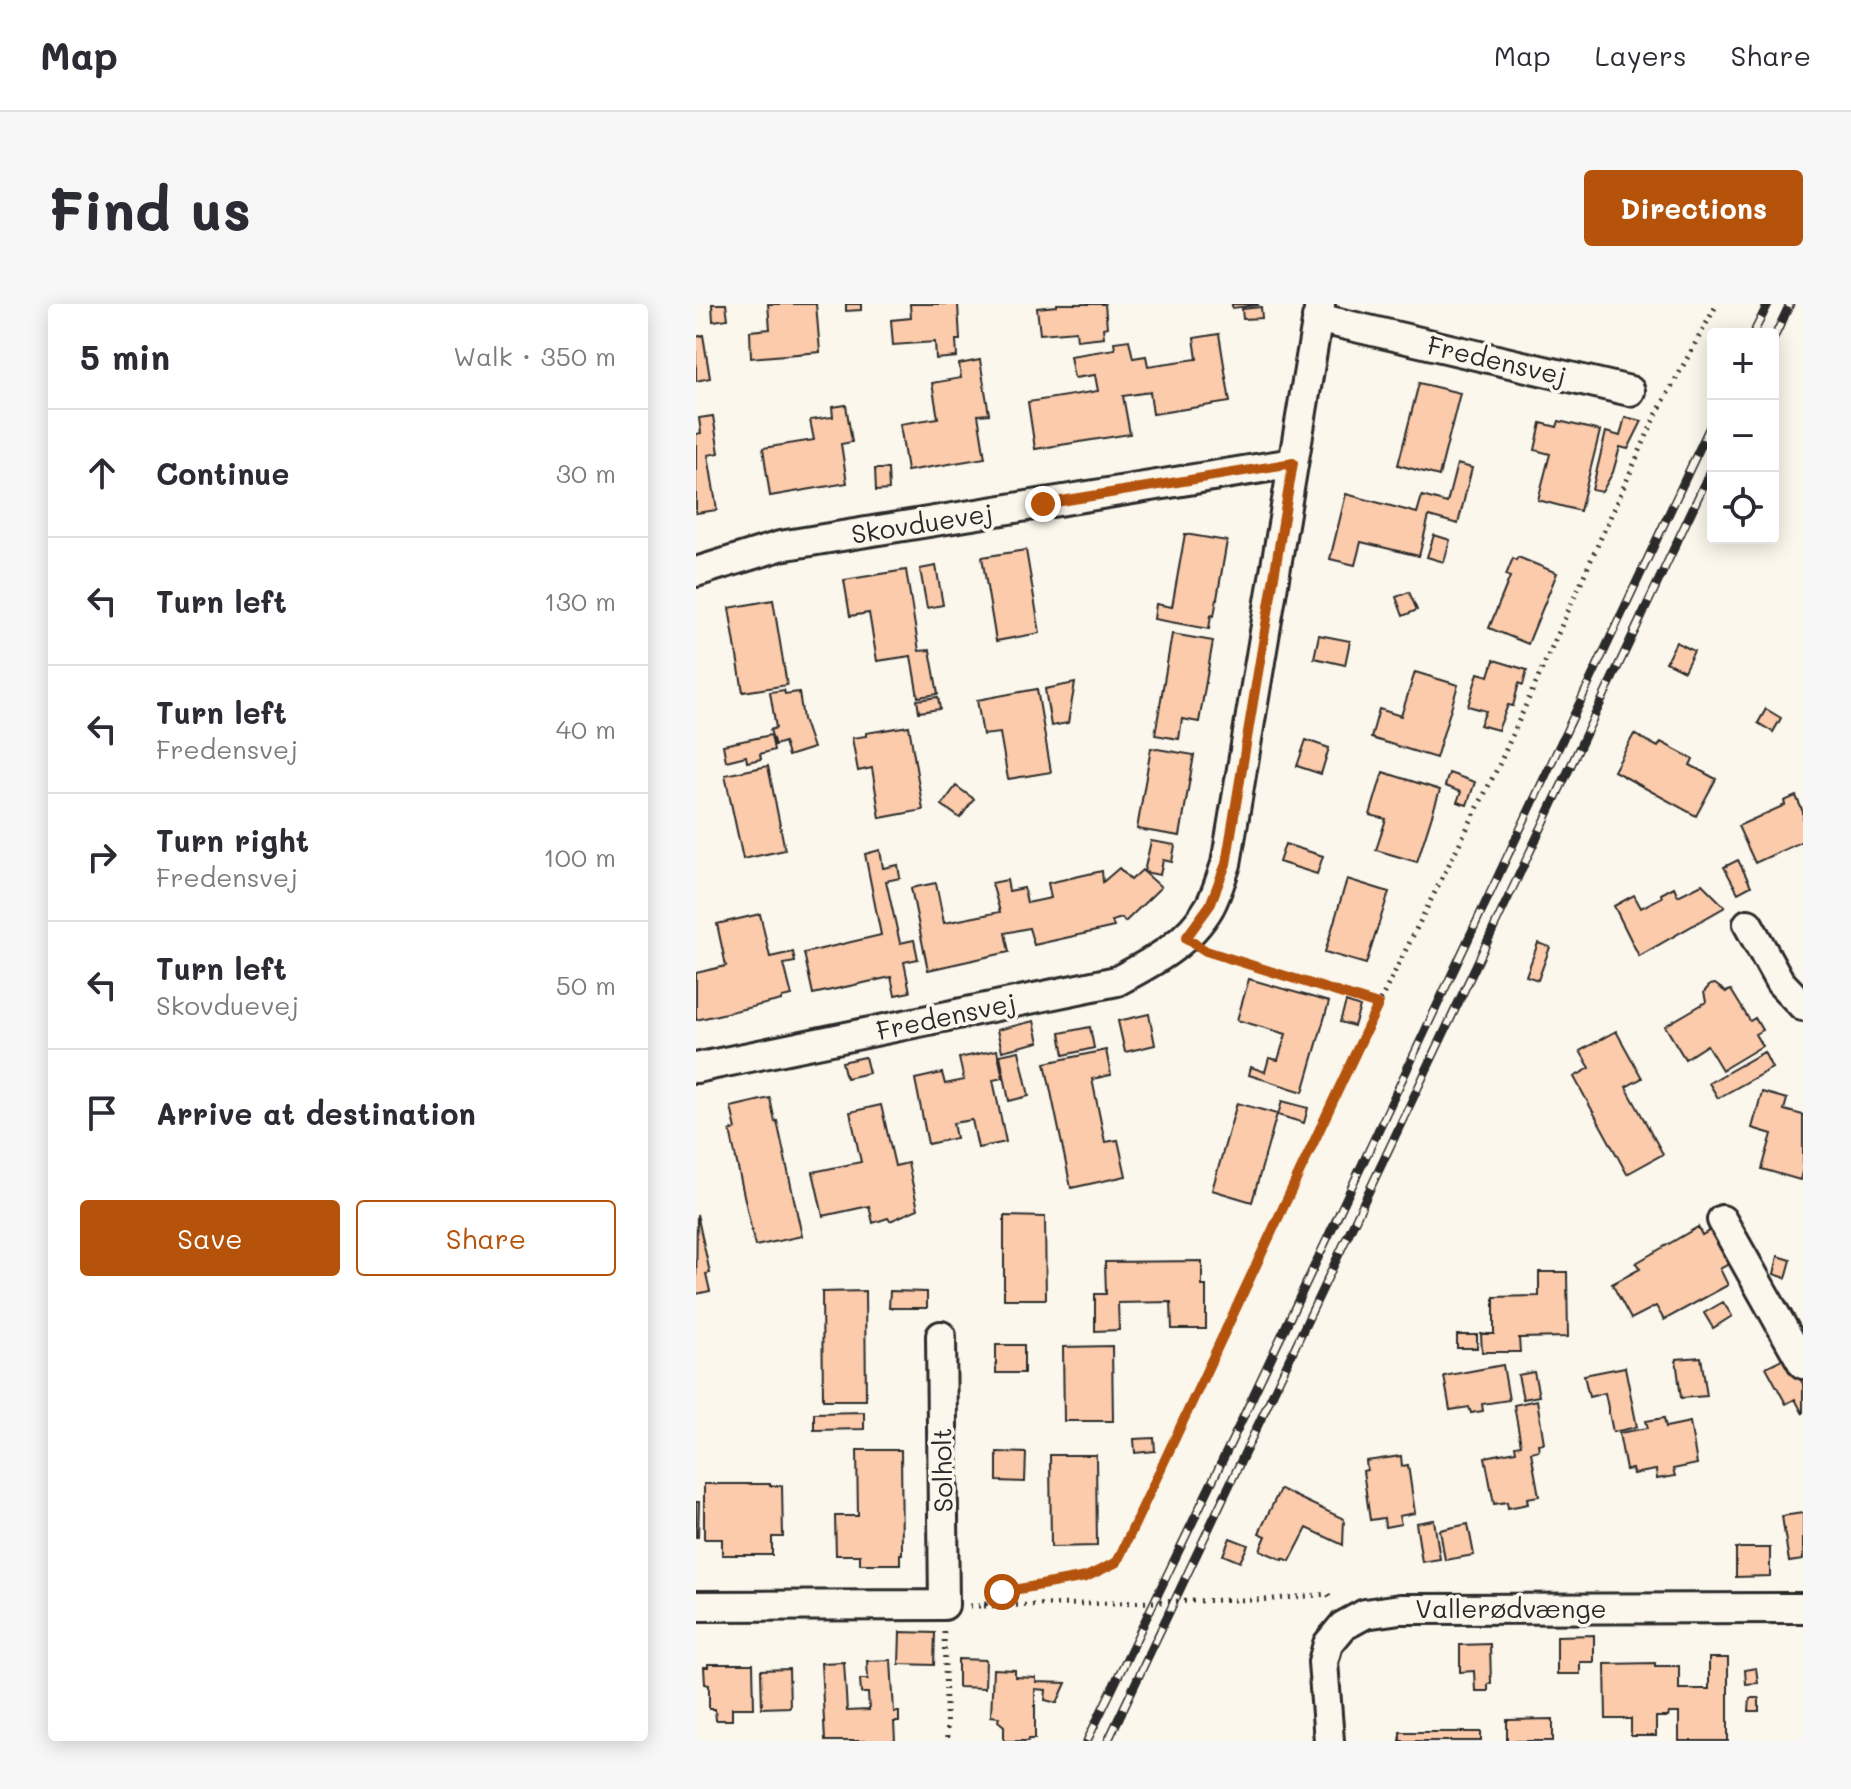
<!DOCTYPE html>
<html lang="en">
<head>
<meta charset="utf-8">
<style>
  :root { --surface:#fff; --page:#f7f7f7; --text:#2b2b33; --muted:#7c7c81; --line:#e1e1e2; --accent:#b45309 }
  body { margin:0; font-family:Mali,sans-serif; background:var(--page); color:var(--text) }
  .controls { position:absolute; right:24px; top:24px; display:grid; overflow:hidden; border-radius:8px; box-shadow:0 4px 20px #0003 }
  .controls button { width:72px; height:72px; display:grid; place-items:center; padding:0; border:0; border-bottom:2px solid var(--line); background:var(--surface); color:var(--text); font:40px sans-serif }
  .stop { position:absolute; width:24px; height:24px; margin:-18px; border:6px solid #b45309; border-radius:50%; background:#fff }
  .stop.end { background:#b45309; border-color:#fff; box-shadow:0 2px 8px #0008 }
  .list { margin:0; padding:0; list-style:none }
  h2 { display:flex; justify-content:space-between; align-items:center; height:104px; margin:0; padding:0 32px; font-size:34px }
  h2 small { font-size:26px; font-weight:400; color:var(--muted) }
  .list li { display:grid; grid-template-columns:52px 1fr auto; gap:24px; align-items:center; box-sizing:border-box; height:128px; padding:0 32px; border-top:2px solid var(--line) }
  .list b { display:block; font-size:30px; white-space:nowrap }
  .list p { margin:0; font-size:26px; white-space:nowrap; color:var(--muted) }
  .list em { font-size:26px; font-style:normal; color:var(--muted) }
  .actions { display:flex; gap:16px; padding:24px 32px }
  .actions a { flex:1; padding:18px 0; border:2px solid var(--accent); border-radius:8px; text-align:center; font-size:28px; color:var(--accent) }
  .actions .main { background:var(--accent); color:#fff }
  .icon { flex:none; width:44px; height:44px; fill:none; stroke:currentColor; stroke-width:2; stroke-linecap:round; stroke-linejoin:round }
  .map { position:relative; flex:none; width:1107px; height:1437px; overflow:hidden; border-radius:8px }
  header { display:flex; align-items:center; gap:48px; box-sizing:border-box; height:112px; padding:0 40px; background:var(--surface); border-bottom:2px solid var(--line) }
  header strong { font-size:38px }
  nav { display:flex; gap:44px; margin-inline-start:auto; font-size:28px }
  .intro { display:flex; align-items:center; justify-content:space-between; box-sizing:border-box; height:192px; padding:0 48px }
  h1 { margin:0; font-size:56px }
  .button { padding:20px 36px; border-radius:8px; background:var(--accent); color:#fff; font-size:28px; font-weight:700 }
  main { display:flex; gap:48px; padding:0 48px }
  aside { flex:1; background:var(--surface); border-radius:8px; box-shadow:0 4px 20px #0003 }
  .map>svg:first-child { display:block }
  .building { fill:#fbcbab; stroke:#2b2b2b; stroke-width:2 }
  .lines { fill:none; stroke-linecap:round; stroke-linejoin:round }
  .minor-casing { stroke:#2b2b2b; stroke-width:34 }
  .path { stroke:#2b2b2b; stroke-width:5; stroke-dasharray:2 6; stroke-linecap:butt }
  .minor { stroke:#fbf7ec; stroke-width:28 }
  .rail-casing { stroke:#2b2b2b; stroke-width:9 }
  .rail { stroke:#fbf7ec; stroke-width:6; stroke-dasharray:18; stroke-linecap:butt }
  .path-bridge { stroke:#2b2b2b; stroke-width:5; stroke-dasharray:2 6; stroke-linecap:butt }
  .route { stroke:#b45309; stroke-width:10 }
  .labels { text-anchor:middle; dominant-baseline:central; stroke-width:7; stroke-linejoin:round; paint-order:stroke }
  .street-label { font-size:26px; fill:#2b2b2b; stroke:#fbf7ec }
</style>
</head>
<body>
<header>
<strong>Map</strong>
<nav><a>Map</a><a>Layers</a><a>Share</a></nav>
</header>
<div class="intro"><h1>Find us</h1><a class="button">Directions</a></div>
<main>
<aside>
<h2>5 min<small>Walk · 350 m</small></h2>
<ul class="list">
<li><svg class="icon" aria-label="ahead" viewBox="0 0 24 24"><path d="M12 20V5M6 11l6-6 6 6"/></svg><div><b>Continue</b></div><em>30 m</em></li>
<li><svg class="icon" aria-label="left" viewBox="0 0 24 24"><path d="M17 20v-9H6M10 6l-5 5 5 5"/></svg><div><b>Turn left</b></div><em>130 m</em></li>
<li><svg class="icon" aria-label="left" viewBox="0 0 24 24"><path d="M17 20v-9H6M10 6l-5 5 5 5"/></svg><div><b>Turn left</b><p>Fredensvej</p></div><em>40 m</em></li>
<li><svg class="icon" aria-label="right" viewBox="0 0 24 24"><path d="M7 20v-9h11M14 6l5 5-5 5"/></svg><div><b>Turn right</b><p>Fredensvej</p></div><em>100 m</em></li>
<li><svg class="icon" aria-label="left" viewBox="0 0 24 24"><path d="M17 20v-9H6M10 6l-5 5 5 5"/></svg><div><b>Turn left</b><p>Skovduevej</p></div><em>50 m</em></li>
<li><svg class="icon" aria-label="arrive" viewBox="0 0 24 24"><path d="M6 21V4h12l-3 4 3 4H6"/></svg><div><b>Arrive at destination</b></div></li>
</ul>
<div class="actions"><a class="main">Save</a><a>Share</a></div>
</aside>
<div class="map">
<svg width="1107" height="1437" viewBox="0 0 1107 1437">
  <rect width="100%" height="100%" fill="#fbf7ec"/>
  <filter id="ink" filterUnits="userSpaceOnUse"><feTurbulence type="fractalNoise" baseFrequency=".0125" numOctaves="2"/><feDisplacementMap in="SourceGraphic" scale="16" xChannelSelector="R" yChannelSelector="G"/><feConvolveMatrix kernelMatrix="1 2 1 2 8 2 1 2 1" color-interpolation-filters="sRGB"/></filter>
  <g filter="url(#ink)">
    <!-- building -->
    <path class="building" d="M16,0H30L32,15L17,17Z
      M72,0H120L124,48L55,54L54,27L74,25Z
      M150,0H165V6L150,7Z
      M214,0H262L264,36H260L261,53L240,55L239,38L197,41L195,16L215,14Z
      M361,0H409L411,23L407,24L408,33L381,36L380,27L344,30L341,4L361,2Z
      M536,0H561L562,1L536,4Z
      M565,3L566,14L547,15L546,5Z
      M523,30L534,98L457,110L454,88L427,92L434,130L339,145L332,98L402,87L399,71L378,74L374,52L419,45L418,38L433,36L437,54L450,52L452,62L501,55L498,34Z
      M7,31L14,74L0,77V33Z
      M284,56L293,110L282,111L289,154L211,167L204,120L242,114L236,79L265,74L263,60Z
      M723,79L764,89L743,172L702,161Z
      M150,101L156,138L145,140L151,179L74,192L67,144L118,136L114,116L137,113L136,103Z
      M17,112L23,149L12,151L21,206L0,209V130L5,129L3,114Z
      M929,113L946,117L932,145L924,143L917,168L906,188L896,186L910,128L924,132Z
      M863,117L904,127L884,207L842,196L854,150L839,146L845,119L861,123Z
      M761,160L776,164L762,220L733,212L723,252L665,238L659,261L634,255L650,190L721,209L726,192L751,199Z
      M179,165H192L193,186L180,187Z
      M489,230L531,237L518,312L515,311L513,325L458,315L460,300L476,303Z
      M738,231L754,236L748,258L731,253Z
      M330,246L344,329L300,337L286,253Z
      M822,253L861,269L832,340L793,324L814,273L810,271L817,254L820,256Z
      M240,262L247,301L231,304L224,265Z
      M210,266L223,347L234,346L242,390L222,393L215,352L181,357L173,309L154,312L148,276Z
      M713,288L721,306L707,312L700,293Z
      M77,296L91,381L47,388L33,304Z
      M476,330L517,337L503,418L486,415L483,435L459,431Z
      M623,331L654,337L649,361L618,354Z
      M980,338L998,347L988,367L970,358Z
      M798,356L831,366L827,381L823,379L817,402L812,401L802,426L784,421L790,407L772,402L782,369L793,372Z
      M719,368L762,381L740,454L675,434L683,405L705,412Z
      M379,379L372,419L355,422L349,385Z
      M341,385L355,468L312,475L304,429L287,431L281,396Z
      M88,386L89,390L103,388L107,415L117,444L92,452L88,438L79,441L74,426L80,424L74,388Z
      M242,393L244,405L223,408L221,396Z
      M1070,405L1085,414L1077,428L1062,419Z
      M213,422L227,506L184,514L176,464L162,467L156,434L170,432V429Z
      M938,430L962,443L965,438L997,455L994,461L1020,475L1000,512L918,467Z
      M75,431L78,446L64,450L65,455L51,458L50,452L30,457L27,441Z
      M610,436L633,444L625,470L601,462Z
      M455,444L498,451L484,532L441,525Z
      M72,462L89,546L47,555L29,471Z
      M687,468L744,486L721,558L680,546L690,515L674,511Z
      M753,469L779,478L771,501L761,498L765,488L749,482Z
      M260,482L278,495L264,514L246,501Z
      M1100,492L1107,508V537L1059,559L1042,522L1089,501L1088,497Z
      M455,537L479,541L476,558L467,556L464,571L448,568Z
      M589,540L627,552L621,570L583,558Z
      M184,546L187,564L202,561L204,574L190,577L204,639L218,636L222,655L208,658L214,688L199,691L195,673L117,690L108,649L185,631L169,550Z
      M1042,556L1055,582L1042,589L1028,563Z
      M423,564L435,576L446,566L465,583L429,618L426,614L416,617L418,623L338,641L333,624L309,629L313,648L232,666L215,584L240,579L248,619L304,608L296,579L311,576L313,587L328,584L331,599L355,594L352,579L406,567L407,578Z
      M651,575L693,588L670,660L629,648Z
      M1006,580L1029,603L943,652L918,602L938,591L945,604L966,593L965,590L978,583L982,592Z
      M64,610L74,653L97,648L99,658L88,660L96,692L86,694V696L0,716V669L30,662L21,620Z
      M842,639L854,643L842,676L830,672Z
      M553,675L633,698L607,788L553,771L555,763L569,768L573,754L582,756L590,730L541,716Z
      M1019,680L1030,688L1035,686L1054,717L1059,714L1066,726L1059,730L1066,742L1026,766L1011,741L989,755L969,722L1010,698L1008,688L1014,681Z
      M650,698L664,703L658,722L644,718Z
      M453,710L459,741L429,748L422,717Z
      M338,717L343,738L306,747L301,726Z
      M394,723L398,744L368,751L364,729Z
      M920,727L946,774L930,783L967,850L931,870L878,773L894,764L884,747Z
      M301,746L307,774L297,776L310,838L282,844L276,816L257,819L260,834L232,840L219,775L246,769L249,780L268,776L263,754Z
      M410,746L415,771L396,775L409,838L422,836L430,872L375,884L349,759Z
      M323,747L333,792L313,797L304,751Z
      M1068,748L1076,764L1022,794L1013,779Z
      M169,753L173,769L150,774L146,758Z
      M1066,788L1091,795L1088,806L1107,811V864L1104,876L1066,865L1076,830L1056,824Z
      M74,794L79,818L81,817L106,932L59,942L34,827L40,825L35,803Z
      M586,797L612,804L608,819L582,811Z
      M541,799L581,810L556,898L516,886Z
      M185,801L199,862L212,859L222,905L194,917L192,914L177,919L173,902L127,912L117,868L165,858L154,808Z
      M1,910L14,969L10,970L14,987L0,990Z
      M308,912L349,913L350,995H308Z
      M1002,923L1006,931L1020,923L1038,957L1024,965L1032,981L968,1016L960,1002L935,1015L916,980L944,965L940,959Z
      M1082,952L1095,956L1090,974L1078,970Z
      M506,957V982H510V1025H476L475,998L422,999L423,1026L399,1027V990H410L409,958Z
      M843,968H871L872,1033L823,1034L824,1048H786L785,1030H798V993L843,992Z
      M169,987L170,1096H127L126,988Z
      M194,987L231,988V1004H193Z
      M1027,998L1036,1012L1017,1024L1008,1009Z
      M761,1031H781V1044H761Z
      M300,1041H328V1069H300Z
      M416,1042L417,1117H368L367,1043Z
      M1092,1052L1107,1080V1110L1099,1095L1090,1100L1070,1063Z
      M1005,1053L1011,1092L985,1094L980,1055Z
      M807,1061L813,1096L786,1100L787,1107L775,1109L773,1103L754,1106L748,1072Z
      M929,1063L941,1123L917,1128L909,1089L893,1093L888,1071Z
      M838,1068L843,1092L827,1095L822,1071Z
      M841,1096L848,1139L842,1140L843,1146L835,1148L843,1192L831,1194L832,1200L812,1204L811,1198L798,1200L789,1153L820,1147L819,1142L825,1141L818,1101Z
      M168,1108V1125L118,1126V1109Z
      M968,1114L970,1123L994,1118L1001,1160L977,1165L979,1172L961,1175L960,1166L937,1170L936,1165L930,1166L923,1129L952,1124L950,1117Z
      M458,1134L459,1147L439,1149L438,1135Z
      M161,1146H205L206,1250H204V1260H164V1251H140L139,1212H162Z
      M301,1148L330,1149L329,1178L301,1177Z
      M354,1151H400L401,1242L355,1243Z
      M705,1152L706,1162L712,1161L719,1209L703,1212L705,1220L689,1223L688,1214L674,1216L667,1167L671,1166L670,1157Z
      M8,1180H74V1182H86L87,1233H76V1251H26V1235H8Z
      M584,1185L648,1215L647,1241L611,1224L594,1257L587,1254V1256L564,1246L570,1232L563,1229Z
      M0,1198H3L2,1233H0Z
      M1107,1209V1256L1093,1258L1086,1212Z
      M738,1216L744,1255L726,1258L720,1219Z
      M772,1220L778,1251L749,1256L744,1226Z
      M534,1234L552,1241L544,1258L527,1251Z
      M1040,1244H1074V1272L1040,1273Z
      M204,1328L239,1329L238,1361L203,1360Z
      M898,1331V1358H884V1370H861V1332Z
      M794,1340L795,1379L792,1380V1387H779L778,1367L764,1368V1341Z
      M1013,1354H1032V1437H983V1409H973L972,1413H960V1432H935V1415H910L909,1360L959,1359V1362H983V1385H1013Z
      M262,1355L290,1356L289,1384L262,1383Z
      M195,1356L198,1408H203V1418H198L199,1437H129L125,1359L148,1358L151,1407L173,1406L172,1389H165L164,1375H172L171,1357Z
      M12,1360H57L58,1404H36V1416H20L19,1405H13V1381L9,1380L8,1363H12Z
      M1060,1364L1062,1379L1050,1380L1049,1366Z
      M93,1365L94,1403L66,1404L65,1366Z
      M297,1365L319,1366V1373L340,1374V1378L370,1379L361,1399L349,1396L350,1386L339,1385V1435H333L332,1437H308V1422L302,1417L303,1413L295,1412Z
      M1054,1394H1063V1407H1053Z
      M857,1415V1437H811V1416Z
      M704,1428H785V1437H704Z"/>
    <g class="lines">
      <!-- minor casing -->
      <g class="minor-casing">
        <path id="minor" d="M621,14L934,87
          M0,268L84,242L597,159
          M1052,620L1084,678L1107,702
          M0,764L421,677C457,658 493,639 514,602C521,589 525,574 530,560L624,0
          M1026,916L1107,1060
          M0,1302L248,1301L245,1032
          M633,1437L627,1358L632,1340L647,1322L669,1310L704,1305L1107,1304"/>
      </g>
      <!-- path -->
      <path class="path" d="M515,649L682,701
        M529,1296H567L632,1290L635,1295
        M274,1302H287L306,1288L390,1273L421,1258L682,701L803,461L960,111L1021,0
        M288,1302L384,1300
        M248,1328L251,1437"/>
      <!-- minor -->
      <use href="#minor" class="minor"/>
      <!-- rail casing -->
      <g class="rail-casing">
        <path id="rail" d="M1057,30L1072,0
          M1077,36L1094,0
          M391,1437L541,1126L1017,116
          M412,1437L1017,162"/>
      </g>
      <!-- rail -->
      <use href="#rail" class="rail"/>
      <!-- path-bridge -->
      <path class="path-bridge" d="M384,1300L529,1296"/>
    </g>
  </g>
  <g class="lines" filter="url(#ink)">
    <!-- route -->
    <path class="route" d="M306,1288L390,1273L421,1258L682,701L510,647L490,634L514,601L530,560L597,159L347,200"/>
  </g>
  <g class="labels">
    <!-- street labels -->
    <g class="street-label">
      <text transform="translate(801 56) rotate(13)">Fredensvej</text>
      <text transform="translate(226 219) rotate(-9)">Skovduevej</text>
      <text transform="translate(250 712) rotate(-12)">Fredensvej</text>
      <text transform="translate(246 1166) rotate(-91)">Solholt</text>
      <text x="815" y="1304">Vallerødvænge</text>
    </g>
  </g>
</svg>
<div class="controls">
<button>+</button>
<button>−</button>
<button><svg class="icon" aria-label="locate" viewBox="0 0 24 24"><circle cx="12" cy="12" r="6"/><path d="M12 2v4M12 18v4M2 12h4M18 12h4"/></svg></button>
</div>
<div class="stop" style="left:306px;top:1288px"></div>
<div class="stop end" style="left:347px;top:200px"></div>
</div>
</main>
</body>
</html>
